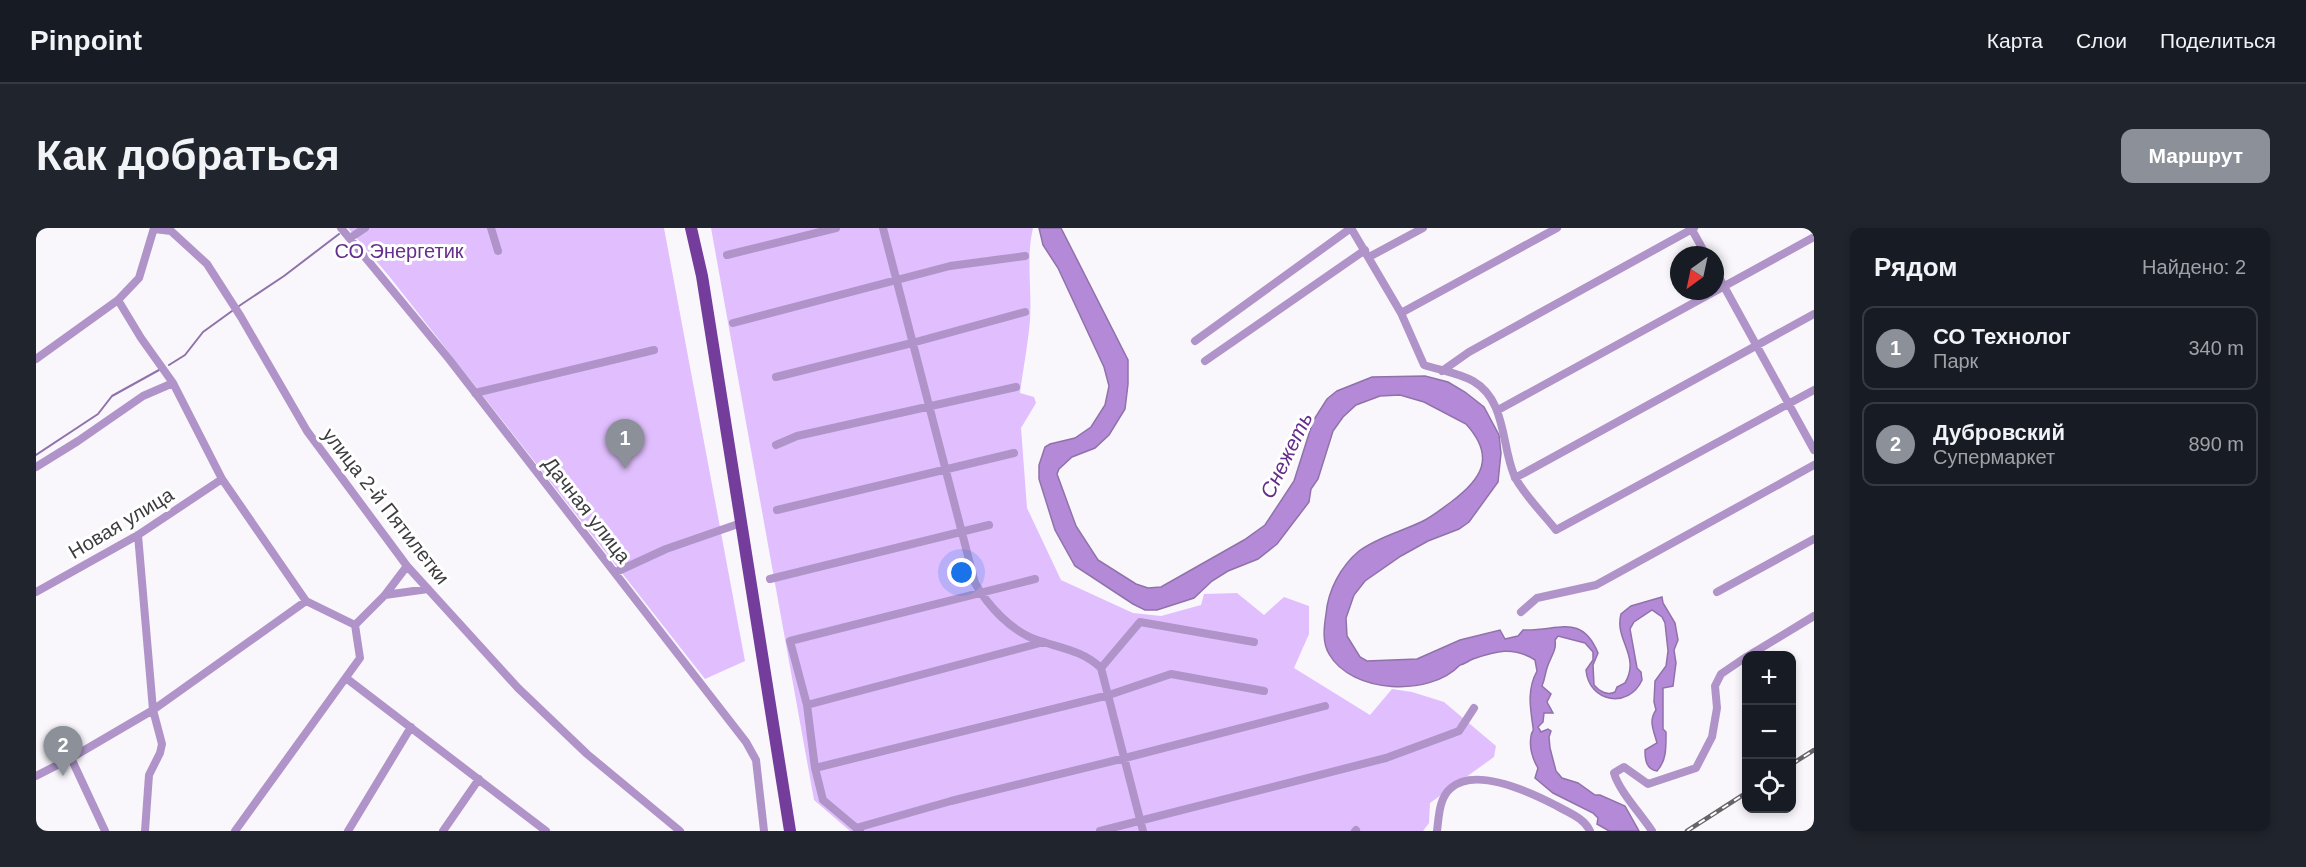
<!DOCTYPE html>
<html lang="ru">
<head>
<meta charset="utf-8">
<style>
  :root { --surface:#171b24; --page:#20242c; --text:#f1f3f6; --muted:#9ea1a6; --line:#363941; --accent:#8c9099 }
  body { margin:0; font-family:Helvetica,sans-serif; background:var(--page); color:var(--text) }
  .controls { position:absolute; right:18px; bottom:18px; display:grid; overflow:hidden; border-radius:12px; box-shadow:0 3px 9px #0003 }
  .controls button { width:54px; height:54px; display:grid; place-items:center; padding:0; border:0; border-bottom:2px solid var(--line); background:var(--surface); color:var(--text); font:30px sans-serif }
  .compass { position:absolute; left:1634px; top:18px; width:54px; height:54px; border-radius:50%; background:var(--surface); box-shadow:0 3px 9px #0003; rotate:213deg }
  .you { position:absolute; left:926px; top:345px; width:21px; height:21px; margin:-15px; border:4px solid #fff; border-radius:50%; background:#1a73e8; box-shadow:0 0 0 9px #1a73e833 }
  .badge { display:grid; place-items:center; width:39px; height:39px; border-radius:50%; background:var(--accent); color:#fff; font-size:20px; font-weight:700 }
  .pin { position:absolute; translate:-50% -50px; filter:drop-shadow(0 2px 3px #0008) }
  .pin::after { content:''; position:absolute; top:32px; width:21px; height:18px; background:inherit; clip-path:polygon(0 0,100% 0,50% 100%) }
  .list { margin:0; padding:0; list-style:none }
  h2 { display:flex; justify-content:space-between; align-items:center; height:78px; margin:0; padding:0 24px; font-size:26px }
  h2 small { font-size:20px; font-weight:400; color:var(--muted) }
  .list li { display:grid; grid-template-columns:39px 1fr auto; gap:18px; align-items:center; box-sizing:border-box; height:84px; margin:0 12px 12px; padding:0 12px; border:2px solid var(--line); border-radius:12px }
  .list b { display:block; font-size:22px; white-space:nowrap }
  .list p { margin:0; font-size:20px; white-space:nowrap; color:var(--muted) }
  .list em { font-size:20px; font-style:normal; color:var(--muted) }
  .icon { flex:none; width:33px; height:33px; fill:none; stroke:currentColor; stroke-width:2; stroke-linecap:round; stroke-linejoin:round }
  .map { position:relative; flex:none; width:1778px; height:603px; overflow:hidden; border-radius:12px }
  header { display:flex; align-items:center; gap:36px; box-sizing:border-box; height:84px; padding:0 30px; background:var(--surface); border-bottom:2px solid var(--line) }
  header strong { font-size:28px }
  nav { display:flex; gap:33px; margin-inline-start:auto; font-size:21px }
  .intro { display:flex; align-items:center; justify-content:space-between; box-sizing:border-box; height:144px; padding:0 36px }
  h1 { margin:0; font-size:42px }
  .button { padding:15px 27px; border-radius:12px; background:var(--accent); color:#fff; font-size:21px; font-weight:700 }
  main { display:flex; gap:36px; padding:0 36px }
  aside { flex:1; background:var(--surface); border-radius:12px; box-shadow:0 3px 9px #0003 }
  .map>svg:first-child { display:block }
  .green { fill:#e1bffe }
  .water { fill:#b489d8; stroke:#9072aa; stroke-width:1.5 }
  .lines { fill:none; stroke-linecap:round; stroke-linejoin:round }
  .stream { stroke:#9072aa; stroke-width:2 }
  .street { stroke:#b094c9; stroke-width:8 }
  .primary { stroke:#743c9b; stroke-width:12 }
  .rail-casing { stroke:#666467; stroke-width:4.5 }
  .rail { stroke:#fff; stroke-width:2; stroke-dasharray:7; stroke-linecap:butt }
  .labels { text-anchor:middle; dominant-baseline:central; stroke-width:6; stroke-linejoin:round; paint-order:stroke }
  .park-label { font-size:20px; fill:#662f8c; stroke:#fff }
  .street-label { font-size:20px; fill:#3d3c3e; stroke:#fff }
  .water-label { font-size:21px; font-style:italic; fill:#642d8a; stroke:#fff }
</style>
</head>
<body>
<header>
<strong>Pinpoint</strong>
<nav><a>Карта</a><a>Слои</a><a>Поделиться</a></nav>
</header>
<div class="intro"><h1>Как добраться</h1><a class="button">Маршрут</a></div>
<main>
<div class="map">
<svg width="1778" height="603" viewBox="0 0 1778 603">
  <rect width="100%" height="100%" fill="#f9f7fb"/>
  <!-- green -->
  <path class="green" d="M312,0H628L709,433L669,451L353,48Z
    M675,0H997C990,29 996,62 994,92C992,117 987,141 984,165L998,169L1000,175L985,200L991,280L1025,352L1097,385L1125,388L1165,377L1168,366L1201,365L1228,387L1248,369L1273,378V406L1258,440L1334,487L1356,461L1376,464L1408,474L1460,518L1458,529L1394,575L1393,595L1387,603H814L778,572Z"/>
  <!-- water -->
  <path class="water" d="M1003,0H1025L1092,132V156L1089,181L1073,207L1059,220L1036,229L1023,241L1021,246L1040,298L1062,332L1100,356L1112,360L1125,359L1208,312L1229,297L1258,253L1277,193L1291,171L1301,163L1336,149L1389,148L1412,154L1429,164L1448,179L1463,207L1465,225L1462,254L1433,294L1423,301L1392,313L1365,328L1329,353L1318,367L1310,390L1311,408L1324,429L1331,433L1381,431L1424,412L1464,402L1469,411L1482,408L1487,402C1521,404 1545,384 1562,425L1557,437L1558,457C1563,463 1571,468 1579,464L1581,459L1589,455C1605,428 1578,412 1585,386L1595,378L1626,369L1627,375L1639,395L1642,412L1638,422L1640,435L1637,458L1627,460V501L1630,504C1630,518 1631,532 1621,543C1610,541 1609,532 1609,522L1621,515C1618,503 1612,493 1620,482L1618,474L1619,453L1630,438L1632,423L1629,395L1626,389L1616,382L1598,394L1594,401L1601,440L1605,444L1606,452C1593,481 1553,475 1550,442L1557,432V424L1549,415L1522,408L1519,412C1521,423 1514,429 1511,440C1509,446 1509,451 1506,458L1515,466L1511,474L1517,485H1508L1507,494L1502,499L1505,504L1512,501L1515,503L1513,509L1514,520L1520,543L1526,550L1542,555L1559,567H1564L1589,578L1603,603H1573L1561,596L1562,590L1557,585L1517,565L1499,550L1502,540C1496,530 1493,520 1495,508C1496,501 1498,506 1497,499C1494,479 1491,461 1501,443L1499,432C1477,418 1460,423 1437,431C1432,433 1429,436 1424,437C1394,469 1316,466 1293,426C1286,414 1288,399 1290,386C1292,362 1305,338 1323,323C1342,309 1364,304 1385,294C1396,289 1405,281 1415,274C1446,251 1460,229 1430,196L1388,174L1364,167L1344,168L1320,177L1307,189L1297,203L1282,251L1275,261L1273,274L1241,316L1222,331L1192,343L1176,353L1158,370L1121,382H1109L1097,376L1039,338L1019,302L1003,251V237L1009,219L1014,216L1039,210L1055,199L1069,177L1073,158L1068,139L1022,40L1007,17Z"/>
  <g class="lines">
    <!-- stream -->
    <path class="stream" d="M203,78L248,48L303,6
      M133,137L149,127L167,104L196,83
      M0,227L62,186L76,168L123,142"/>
    <!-- street -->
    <path class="street" d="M305,0L413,131L710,514L720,532L728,603
      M455,0L462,23
      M847,0L939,355C952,378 975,403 1001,412C1024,420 1046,422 1065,440L1107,603
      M1315,0L1365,85L1388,137C1403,142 1423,145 1437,153C1470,172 1465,215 1478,247C1484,262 1509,288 1520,302L1778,162
      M1655,0L1670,27
      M118,1L135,3L171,36L205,89L271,203L371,338L482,460L551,526L644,603
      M314,10L329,0
      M691,27L800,0
      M1333,29L1387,0
      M1679,42L1778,222
      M82,72L105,110L137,155L186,251L270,373L319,397L324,430L199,603
      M1365,85L1521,0
      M697,95L914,38L989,28
      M1159,113L1315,0
      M0,131L82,72L103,50L118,0
      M1169,133L1329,22
      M1406,143L1433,124L1658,0
      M740,149L876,115L989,84
      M439,165L618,122
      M1462,182L1778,9
      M740,217L761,208L980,159
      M0,239L42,213L107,168L137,155
      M1479,250L1778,86
      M741,282L978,225
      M102,307L117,482L126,516L124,525L113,547L109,603
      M580,344L630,321L705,295
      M734,351L953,297
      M0,364L102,307L186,251
      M1681,364L1778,311
      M349,367L392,361
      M1485,384L1501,370L1560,357L1778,237
      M319,397L349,367L371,338
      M1712,428L1778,388
      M1065,440L1104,394L1218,414
      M310,450L510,603
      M771,477L1008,414
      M35,530L69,603
      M779,540L1073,467L1135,446L1228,463
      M0,548L35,530L117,482L270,373
      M820,600L915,573L1089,530L1289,478
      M312,603L375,499
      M407,603L443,551
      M824,603L787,572L779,540L771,477L754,413L999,351
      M1064,603L1350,530L1423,503L1438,480
      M1319,603L1320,602
      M1401,603C1403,588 1403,570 1415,560C1440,538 1496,565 1521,578C1533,585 1548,590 1554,603
      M1616,603C1605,586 1583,563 1578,545L1588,539L1612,556L1660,540L1676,509L1681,480L1679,458L1685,446L1710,429"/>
    <!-- primary -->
    <path class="primary" d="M655,0L666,48L754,603"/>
    <!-- rail casing -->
    <g class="rail-casing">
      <path id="rail" d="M1756,536L1778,522
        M1651,603L1710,565"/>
    </g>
    <!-- rail -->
    <use href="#rail" class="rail"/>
  </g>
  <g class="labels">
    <!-- park labels -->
    <g class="park-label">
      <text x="363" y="23">СО Энергетик</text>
    </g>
    <!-- street labels -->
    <g class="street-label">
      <text transform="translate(350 278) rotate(52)">улица 2-й Пятилетки</text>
      <text transform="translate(551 282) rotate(52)">Дачная улица</text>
      <text transform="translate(85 295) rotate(-31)">Новая улица</text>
    </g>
    <!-- water labels -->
    <g class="water-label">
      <text transform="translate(1250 227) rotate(-64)">Снежеть</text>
    </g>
  </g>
</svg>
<div class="controls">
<button>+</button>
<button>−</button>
<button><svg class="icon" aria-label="locate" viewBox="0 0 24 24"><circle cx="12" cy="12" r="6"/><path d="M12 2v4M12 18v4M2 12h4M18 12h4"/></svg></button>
</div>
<svg class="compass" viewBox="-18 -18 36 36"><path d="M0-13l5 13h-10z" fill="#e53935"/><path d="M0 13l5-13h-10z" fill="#9ea1a6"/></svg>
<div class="you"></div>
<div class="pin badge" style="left:589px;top:241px">1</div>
<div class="pin badge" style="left:27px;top:548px">2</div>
</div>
<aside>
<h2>Рядом<small>Найдено: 2</small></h2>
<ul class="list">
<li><span class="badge">1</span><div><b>СО Технолог</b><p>Парк</p></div><em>340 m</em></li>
<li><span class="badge">2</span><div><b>Дубровский</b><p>Супермаркет</p></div><em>890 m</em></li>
</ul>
</aside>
</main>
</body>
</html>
